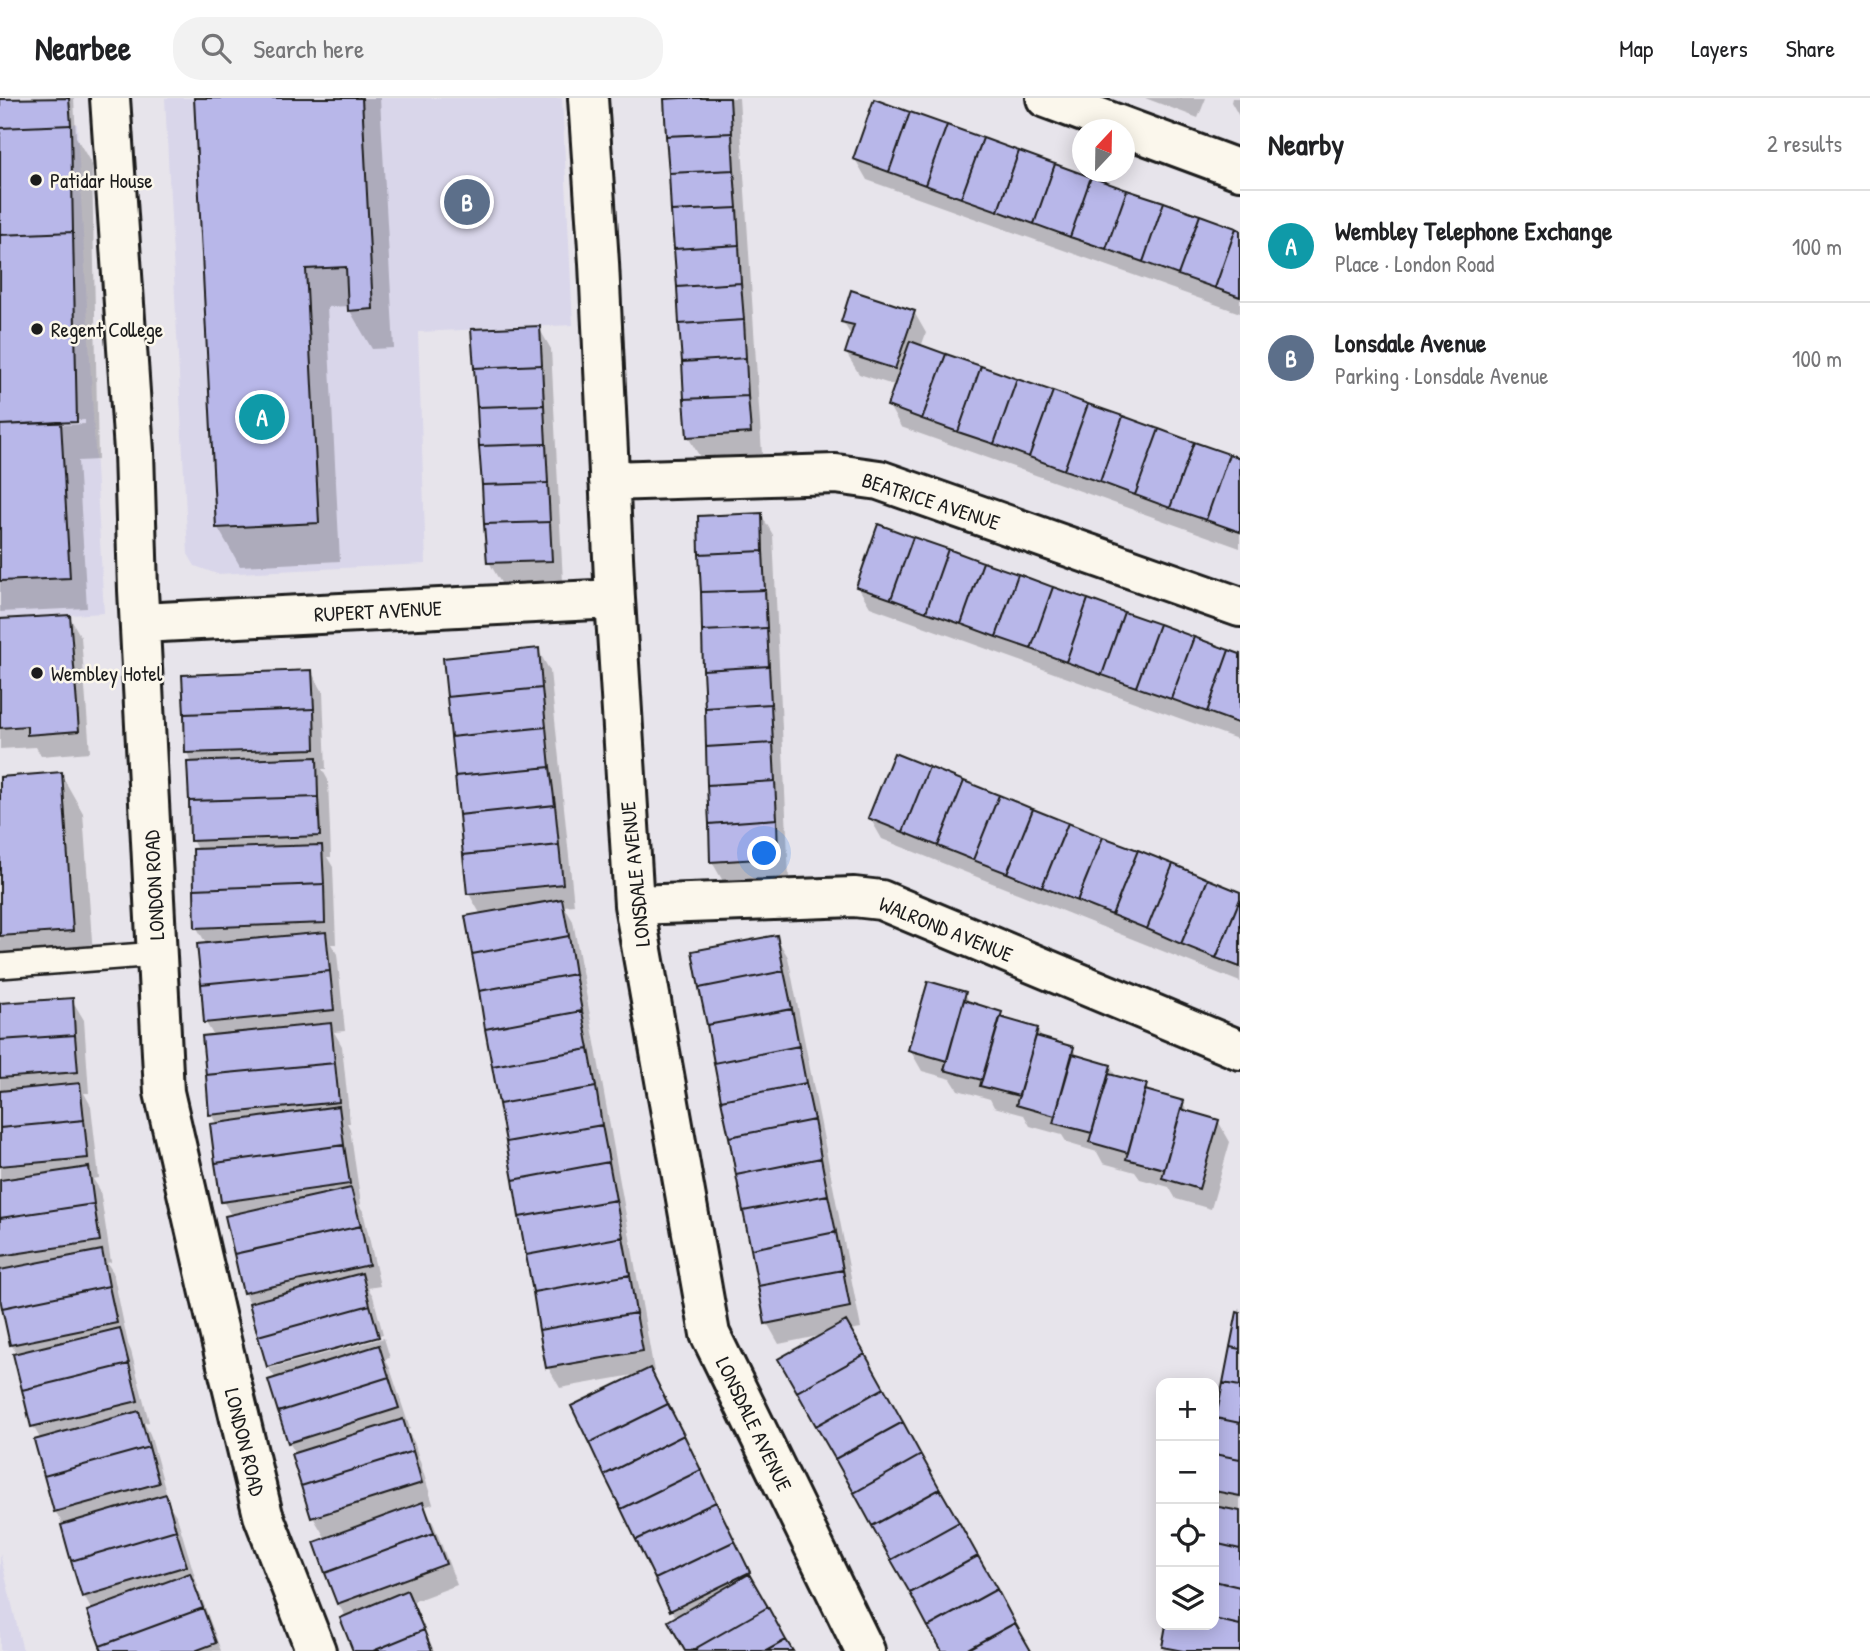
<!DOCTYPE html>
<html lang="en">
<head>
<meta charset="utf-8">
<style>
  :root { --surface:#fff; --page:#f2f2f2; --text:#202124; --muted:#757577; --line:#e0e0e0; --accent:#b45309 }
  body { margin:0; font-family:"Patrick Hand",sans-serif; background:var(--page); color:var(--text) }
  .controls { position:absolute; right:21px; bottom:21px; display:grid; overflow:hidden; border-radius:14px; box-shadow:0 4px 18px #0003 }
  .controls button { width:63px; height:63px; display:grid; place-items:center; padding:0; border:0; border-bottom:2px solid var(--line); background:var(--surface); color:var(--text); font:35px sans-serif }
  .compass { position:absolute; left:1072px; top:21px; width:63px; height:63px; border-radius:50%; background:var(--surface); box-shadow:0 4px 18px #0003; rotate:22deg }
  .you { position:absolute; left:765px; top:756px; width:24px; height:24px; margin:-18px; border:5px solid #fff; border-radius:50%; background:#1a73e8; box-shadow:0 0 0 10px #1a73e833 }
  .badge { display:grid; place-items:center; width:46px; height:46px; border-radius:50%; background:var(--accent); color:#fff; font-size:23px; font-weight:700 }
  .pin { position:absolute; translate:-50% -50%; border:4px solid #fff; box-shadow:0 2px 7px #0006 }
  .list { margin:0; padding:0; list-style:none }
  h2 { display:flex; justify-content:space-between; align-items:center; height:91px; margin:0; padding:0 28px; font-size:30px }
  h2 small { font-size:23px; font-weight:400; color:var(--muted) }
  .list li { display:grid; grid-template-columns:46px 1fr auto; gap:21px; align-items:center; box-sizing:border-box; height:112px; padding:0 28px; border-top:2px solid var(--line) }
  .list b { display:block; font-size:26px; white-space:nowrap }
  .list p { margin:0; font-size:23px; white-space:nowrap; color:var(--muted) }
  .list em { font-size:23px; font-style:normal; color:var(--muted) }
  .icon { flex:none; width:38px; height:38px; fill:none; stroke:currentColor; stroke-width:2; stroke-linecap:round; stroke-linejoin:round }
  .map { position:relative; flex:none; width:1240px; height:1553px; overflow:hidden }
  header { display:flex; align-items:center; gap:42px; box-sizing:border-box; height:98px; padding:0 35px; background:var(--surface); border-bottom:2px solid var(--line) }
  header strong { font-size:33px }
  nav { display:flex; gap:38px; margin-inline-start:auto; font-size:24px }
  .search { width:490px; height:63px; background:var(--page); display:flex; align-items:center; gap:18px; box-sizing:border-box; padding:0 24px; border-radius:28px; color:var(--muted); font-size:26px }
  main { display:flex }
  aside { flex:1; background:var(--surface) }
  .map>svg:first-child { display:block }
  .built { fill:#d9d6ea }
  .shadow { fill:#0003; fill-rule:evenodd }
  .building { fill:#b8b7e9; stroke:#1c1c1c; stroke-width:2 }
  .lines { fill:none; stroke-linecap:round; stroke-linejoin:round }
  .lane-casing { stroke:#1c1c1c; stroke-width:28 }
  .street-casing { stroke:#1c1c1c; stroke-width:44 }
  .lane { stroke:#fbf7ec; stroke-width:23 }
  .street { stroke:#fbf7ec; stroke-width:38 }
  .poi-dot { fill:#1c1c1c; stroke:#fbf7ec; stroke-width:2.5 }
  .labels { text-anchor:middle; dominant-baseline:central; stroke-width:5; stroke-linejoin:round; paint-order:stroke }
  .poi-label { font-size:21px; fill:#1c1c1c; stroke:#fbf7ec; text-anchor:start }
  .street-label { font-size:21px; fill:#1c1c1c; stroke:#fbf7ec }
</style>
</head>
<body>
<header>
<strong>Nearbee</strong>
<div class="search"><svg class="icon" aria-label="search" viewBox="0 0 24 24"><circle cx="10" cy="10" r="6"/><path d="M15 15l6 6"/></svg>Search here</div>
<nav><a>Map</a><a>Layers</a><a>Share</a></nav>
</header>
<main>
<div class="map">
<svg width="1240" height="1553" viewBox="0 0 1240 1553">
  <rect width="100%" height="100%" fill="#e7e4eb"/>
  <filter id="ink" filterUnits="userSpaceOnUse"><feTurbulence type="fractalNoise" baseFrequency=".0143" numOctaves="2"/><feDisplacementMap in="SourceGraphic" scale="14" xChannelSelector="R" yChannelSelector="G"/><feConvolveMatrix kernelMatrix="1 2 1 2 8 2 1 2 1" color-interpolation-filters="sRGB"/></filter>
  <g filter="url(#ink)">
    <!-- built -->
    <path class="built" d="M0,0H69L71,26H77L104,515L0,521Z
      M165,0H562L573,227L418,234L426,466L217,476L195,468L188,456Z
      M0,1456L23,1553H0Z"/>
    <!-- shadow -->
    <path class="shadow" d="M0,0H74L76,39L92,67L98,362L78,363L87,510L0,514ZM85,322V326L60,327V323Z
      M196,0H380L394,250L372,251L350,213V208L327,209L340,463L240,468L218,430Z
      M665,0H739L762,356L700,359L688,339Z
      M1145,0H1206L1198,20Z
      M1232,0H1240V20L1231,4Z
      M875,4L1240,134V215L867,82L855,61Z
      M914,214L926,235L921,249L1240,362V450L901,329L889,308L896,288L859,276L846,255L852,239L843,224Z
      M539,230L551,251L563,484L501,485L489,464Z
      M761,416L773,437L789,780L724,785L712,764Z
      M879,428L1240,557V642L870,509L858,489Z
      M69,518L81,539L90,654L41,658L36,649L0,651V523Z
      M538,552L550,573L574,807L564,808L573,823L654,1273L651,1274L662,1293L760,1496L759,1497L791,1553H687L676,1520L573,1309L639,1276L560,1290L548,1269L481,817L469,796Z
      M311,573L323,594L326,671H322L328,682L331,759H327L333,769L336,846H331L337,856L345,933L334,934L342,948L350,1025H347L350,1031L361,1106L359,1107L363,1113L380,1188L368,1190L373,1198L383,1236L271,1266V1270L384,1240L390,1260L385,1261L390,1270L410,1331L407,1332L414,1344L433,1406L424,1409L434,1427L457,1487L412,1504L434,1553H355L346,1519L338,1506L316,1445L326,1441L313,1419L296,1357L289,1344L276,1281L268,1269L252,1208L244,1195L227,1120L232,1119L223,1103L217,1027L211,1016L214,938L206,925L207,847L197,830L198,753L192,742L193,666L187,655Z
      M895,657L1240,796V884L882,741L870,720Z
      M61,676L83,715L94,871L0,877V681Z
      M776,839L788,859L861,1230L850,1232L1029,1553H944L823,1237L779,1246L767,1225Z
      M965,896L971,907L1001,915L1004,922L1037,931L1043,942L1073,951L1078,959L1110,968L1117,980L1146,988L1150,995L1182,1004L1189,1015L1218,1023L1230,1044L1211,1111L1176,1101L1169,1089L1140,1081L1135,1074L1103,1065L1097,1054L1067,1045L1062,1037L1030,1028L1024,1017L994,1009L990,1001L958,992L951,981L922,973L910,952Z
      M72,902L84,922L89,995H84L91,1008L99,1080L93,1081L100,1092L111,1164L107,1165L113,1174L128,1246L131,1253L149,1324L144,1325L150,1336L170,1408L177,1419L198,1489H196L201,1498L221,1553H104L92,1513L84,1498L64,1428L55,1413L41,1342L33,1328L17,1256L11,1246L0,1191V1174L2,1173L0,1170V907Z
      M1240,1209V1553H1163L1168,1527H1214V1338Z"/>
    <!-- building -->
    <path class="building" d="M69,0L71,27L0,30V1Z
      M194,0H362L373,211L348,213L346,169L306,171L319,425L216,430Z
      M681,0H730L732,35L666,38L664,1Z
      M874,1L910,14L889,74L853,61Z
      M910,14L947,27L925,87L889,74Z
      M71,27L73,134L0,137V30Z
      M947,27L983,40L961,100L925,87Z
      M732,35L734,72L669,75L666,38Z
      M983,40L1019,53L998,113L961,100Z
      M1019,53L1055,66L1034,126L998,113Z
      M1055,66L1091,79L1070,139L1034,126Z
      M734,72L737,110L671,113L669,75Z
      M1091,79L1127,92L1106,151L1070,139Z
      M1127,92L1164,104L1143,164L1106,151Z
      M1164,104L1200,117L1178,177L1143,164Z
      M737,110L739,147L674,151L671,113Z
      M1200,117L1236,130L1215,190L1178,177Z
      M1236,130L1240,132V199L1215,190Z
      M73,134L77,324L0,327V137Z
      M739,147L741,185L677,189L674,151Z
      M741,185L744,222L679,226L677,189Z
      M851,192L915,213L895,271L845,255L854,227L841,224Z
      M744,222L746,260L682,264L679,226Z
      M540,228L542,267L474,270L471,231Z
      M910,243L946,256L922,321L887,308Z
      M946,256L981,268L958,334L922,321Z
      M746,260L748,298L684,301L682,264Z
      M542,267L544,307L477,309L474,270Z
      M981,268L1017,281L994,346L958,334Z
      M1017,281L1053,293L1029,359L994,346Z
      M1053,293L1088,306L1064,372L1029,359Z
      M748,298L751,335L687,339L684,301Z
      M1088,306L1123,318L1100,384L1064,372Z
      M544,307L546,346L479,348L477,309Z
      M1123,318L1159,331L1135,397L1100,384Z
      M61,324L70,480L0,483V327Z
      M1159,331L1194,344L1170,410L1135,397Z
      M1194,344L1229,356L1206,422L1170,410Z
      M546,346L548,385L482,387L479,348Z
      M1229,356L1240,360V434L1206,422Z
      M548,385L550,424L484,426L482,387Z
      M762,415L763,453L699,456L698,418Z
      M550,424L552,463L487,465L484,426Z
      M878,426L913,439L891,501L856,489Z
      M913,439L948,451L926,514L891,501Z
      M948,451L983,464L961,526L926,514Z
      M763,453L765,492L701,494L699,456Z
      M983,464L1018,476L996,539L961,526Z
      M1018,476L1053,489L1031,551L996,539Z
      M1053,489L1088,501L1066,564L1031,551Z
      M765,492L767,530L702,533L701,494Z
      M1088,501L1124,514L1102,577L1066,564Z
      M1124,514L1159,526L1136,589L1102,577Z
      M70,517L79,633L27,637V628L0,630V521Z
      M1159,526L1194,539L1171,601L1136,589Z
      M767,530L769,568L703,572L702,533Z
      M1194,539L1229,552L1207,614L1171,601Z
      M539,550L542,590L447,599L443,560Z
      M1229,552L1240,556V626L1207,614Z
      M769,568L771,606L705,610L703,572Z
      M312,572L314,611L184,616L182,577Z
      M542,590L546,629L451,639L447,599Z
      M771,606L773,645L706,649L705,610Z
      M314,611L315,651L185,655L184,616Z
      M546,629L550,669L455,678L451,639Z
      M773,645L775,683L707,687L706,649Z
      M894,655L929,669L903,734L868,720Z
      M317,659L318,699L189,703L187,664Z
      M550,669L555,707L459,717L455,678Z
      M929,669L964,683L938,748L903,734Z
      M62,674L73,833L0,838V679Z
      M775,683L777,721L709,726L707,687Z
      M964,683L999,697L973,762L938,748Z
      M999,697L1033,711L1007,775L973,762Z
      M318,699L320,738L190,743L189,703Z
      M555,707L559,747L463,757L459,717Z
      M1033,711L1068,725L1042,789L1007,775Z
      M777,721L778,760L710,764L709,726Z
      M1068,725L1103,739L1077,803L1042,789Z
      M1103,739L1138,752L1112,817L1077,803Z
      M322,747L324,786L194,791L193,751Z
      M559,747L563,786L467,796L463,757Z
      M1138,752L1173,766L1147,831L1112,817Z
      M1173,766L1208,781L1181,846L1147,831Z
      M1208,781L1240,794V801L1216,860L1181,846Z
      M324,786L325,825L195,830L194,791Z
      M562,801L569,838L472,856L465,818Z
      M1240,801V869L1216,860Z
      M326,834L330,873L201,886L197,846Z
      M777,837L784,873L699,890L692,853Z
      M569,838L575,876L479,893L472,856Z
      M330,873L334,912L204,925L201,886Z
      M784,873L792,911L707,927L699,890Z
      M575,876L582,913L485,931L479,893Z
      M928,883L966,894L947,963L908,952Z
      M73,900L75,937L0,942V905Z
      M964,902L1002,914L982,982L944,972Z
      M792,911L799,948L714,965L707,927Z
      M582,913L589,951L492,968L485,931Z
      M1000,919L1038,930L1019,998L980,988Z
      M331,925L335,965L206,977L202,938Z
      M75,937L78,974L0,980V942Z
      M1036,938L1074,949L1055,1018L1016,1007Z
      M799,948L806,985L721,1002L714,965Z
      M589,951L596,989L499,1006L492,968Z
      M1073,956L1111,967L1092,1035L1053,1025Z
      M335,965L339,1004L209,1017L206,977Z
      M1109,976L1147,986L1128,1055L1089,1044Z
      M80,985L84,1022L0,1030V993Z
      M806,985L814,1022L729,1039L721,1002Z
      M596,989L602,1027L506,1044L499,1006Z
      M1145,992L1184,1003L1164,1071L1126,1061Z
      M339,1008L344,1047L215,1065L210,1026Z
      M1181,1011L1219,1022L1199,1091L1162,1080Z
      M84,1022L88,1060L0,1068V1030Z
      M814,1022L821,1060L736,1077L729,1039Z
      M602,1027L609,1064L513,1082L506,1044Z
      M344,1047L350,1086L221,1104L215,1065Z
      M821,1060L828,1097L743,1113L736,1077Z
      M609,1064L616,1102L519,1119L513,1082Z
      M89,1069L94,1106L0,1120V1082Z
      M351,1090L361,1128L234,1156L225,1118Z
      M828,1097L836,1134L751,1151L743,1113Z
      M616,1102L623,1139L526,1157L519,1119Z
      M94,1106L100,1143L0,1158V1120Z
      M361,1128L369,1167L243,1195L234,1156Z
      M836,1134L843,1172L758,1188L751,1151Z
      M623,1139L630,1177L533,1194L526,1157Z
      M102,1152L109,1188L2,1210L0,1200V1172Z
      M843,1172L850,1209L765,1226L758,1188Z
      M362,1175L370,1207L258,1238L249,1205Z
      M630,1177L636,1215L539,1232L533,1194Z
      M109,1188L117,1225L10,1247L2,1210Z
      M370,1207L379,1239L267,1269L258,1238Z
      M1237,1214L1240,1215V1251L1230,1249Z
      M636,1215L643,1253L546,1270L539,1232Z
      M846,1223L865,1256L797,1294L778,1261Z
      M120,1230L129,1266L22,1292L13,1256Z
      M379,1247L389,1279L278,1314L268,1282Z
      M1230,1249L1240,1251V1288L1223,1285Z
      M865,1256L884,1290L816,1328L797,1294Z
      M129,1266L138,1303L31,1329L22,1292Z
      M650,1270L668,1306L589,1345L571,1308Z
      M389,1279L399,1310L288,1345L278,1314Z
      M1223,1285L1240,1288V1325L1216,1320Z
      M884,1290L903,1324L835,1361L816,1328Z
      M668,1306L684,1337L604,1377L589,1345Z
      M139,1313L149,1349L44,1378L34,1342Z
      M1216,1320L1240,1325V1361L1214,1356V1329Z
      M403,1321L413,1353L301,1388L291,1356Z
      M903,1324L921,1357L854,1395L835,1361Z
      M684,1337L701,1372L621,1411L604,1377Z
      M149,1349L159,1385L54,1414L44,1378Z
      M413,1353L422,1385L311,1420L301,1388Z
      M1214,1356L1240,1361V1398L1214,1393Z
      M921,1357L940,1391L872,1428L854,1395Z
      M701,1372L716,1404L636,1442L621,1411Z
      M940,1391L959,1424L891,1462L872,1428Z
      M166,1396L176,1432L71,1463L61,1427Z
      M423,1404L434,1435L325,1475L314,1444Z
      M716,1404L735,1443L655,1481L636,1442Z
      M1214,1408L1240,1413V1451L1214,1445Z
      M959,1424L978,1458L910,1495L891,1462Z
      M176,1432L187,1468L82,1499L71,1463Z
      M434,1435L446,1466L337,1506L325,1475Z
      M735,1443L750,1474L670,1513L655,1481Z
      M1214,1445L1240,1451V1489L1214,1483Z
      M978,1458L997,1491L928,1529L910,1495Z
      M190,1475L203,1510L100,1548L87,1513Z
      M749,1476L768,1509L691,1553H685L668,1523Z
      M1214,1483L1240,1489V1527L1214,1521Z
      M997,1491L1015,1525L964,1553H942L928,1529Z
      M407,1492L424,1532L373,1553H353L340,1520Z
      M768,1509L786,1542L766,1553H691Z
      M203,1510L216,1545L195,1553H102L100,1548Z
      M1214,1521L1240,1527V1553H1183L1162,1549L1166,1527H1214Z
      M1015,1525L1031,1553H964Z
      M424,1532L432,1553H373Z
      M786,1542L793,1553H766Z"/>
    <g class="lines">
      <!-- lane casing -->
      <g class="lane-casing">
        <path id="lane" d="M0,868L157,856"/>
      </g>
      <!-- street casing -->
      <g class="street-casing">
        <path id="street" d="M110,0L134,353L138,492L164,994L216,1221L263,1417L316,1553
          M588,0L599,165L615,501L634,807L710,1236L865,1553
          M1046,0L1240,72
          M609,383L836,376L879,382L1240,509
          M141,525L615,501
          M634,807L854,799L881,802L1240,952"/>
      </g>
      <!-- lane -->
      <use href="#lane" class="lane"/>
      <!-- street -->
      <use href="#street" class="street"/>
    </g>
  </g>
  <!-- markers -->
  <g class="poi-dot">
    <circle cx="36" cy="82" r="7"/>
    <circle cx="37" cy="231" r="7"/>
    <circle cx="37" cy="575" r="7"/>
  </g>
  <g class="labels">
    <!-- poi labels -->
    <g class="poi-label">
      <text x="50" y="82">Patidar House</text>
      <text x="51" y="231">Regent College</text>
      <text x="51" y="575">Wembley Hotel</text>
    </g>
    <!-- street labels -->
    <g class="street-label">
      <text transform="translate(931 403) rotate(18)">BEATRICE AVENUE</text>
      <text transform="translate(378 513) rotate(-3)">RUPERT AVENUE</text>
      <text transform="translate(635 776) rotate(-96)">LONSDALE AVENUE</text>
      <text transform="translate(154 787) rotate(-93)">LONDON ROAD</text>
      <text transform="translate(946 831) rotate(22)">WALROND AVENUE</text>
      <text transform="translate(754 1326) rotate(64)">LONSDALE AVENUE</text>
      <text transform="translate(245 1344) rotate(76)">LONDON ROAD</text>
    </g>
  </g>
</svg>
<div class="controls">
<button>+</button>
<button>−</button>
<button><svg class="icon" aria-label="locate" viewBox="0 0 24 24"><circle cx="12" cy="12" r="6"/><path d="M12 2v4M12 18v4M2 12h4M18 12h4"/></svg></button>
<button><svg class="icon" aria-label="layers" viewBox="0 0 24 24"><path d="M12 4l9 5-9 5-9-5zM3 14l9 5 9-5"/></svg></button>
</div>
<svg class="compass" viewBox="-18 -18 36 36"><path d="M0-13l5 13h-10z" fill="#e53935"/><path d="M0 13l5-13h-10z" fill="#757577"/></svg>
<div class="you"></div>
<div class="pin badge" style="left:262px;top:319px;background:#0f9aa8">A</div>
<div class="pin badge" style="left:467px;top:104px;background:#5c6f8a">B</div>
</div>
<aside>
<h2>Nearby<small>2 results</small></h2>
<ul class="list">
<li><span class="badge" style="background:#0f9aa8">A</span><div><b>Wembley Telephone Exchange</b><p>Place · London Road</p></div><em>100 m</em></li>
<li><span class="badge" style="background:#5c6f8a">B</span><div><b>Lonsdale Avenue</b><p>Parking · Lonsdale Avenue</p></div><em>100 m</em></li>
</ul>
</aside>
</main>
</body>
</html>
